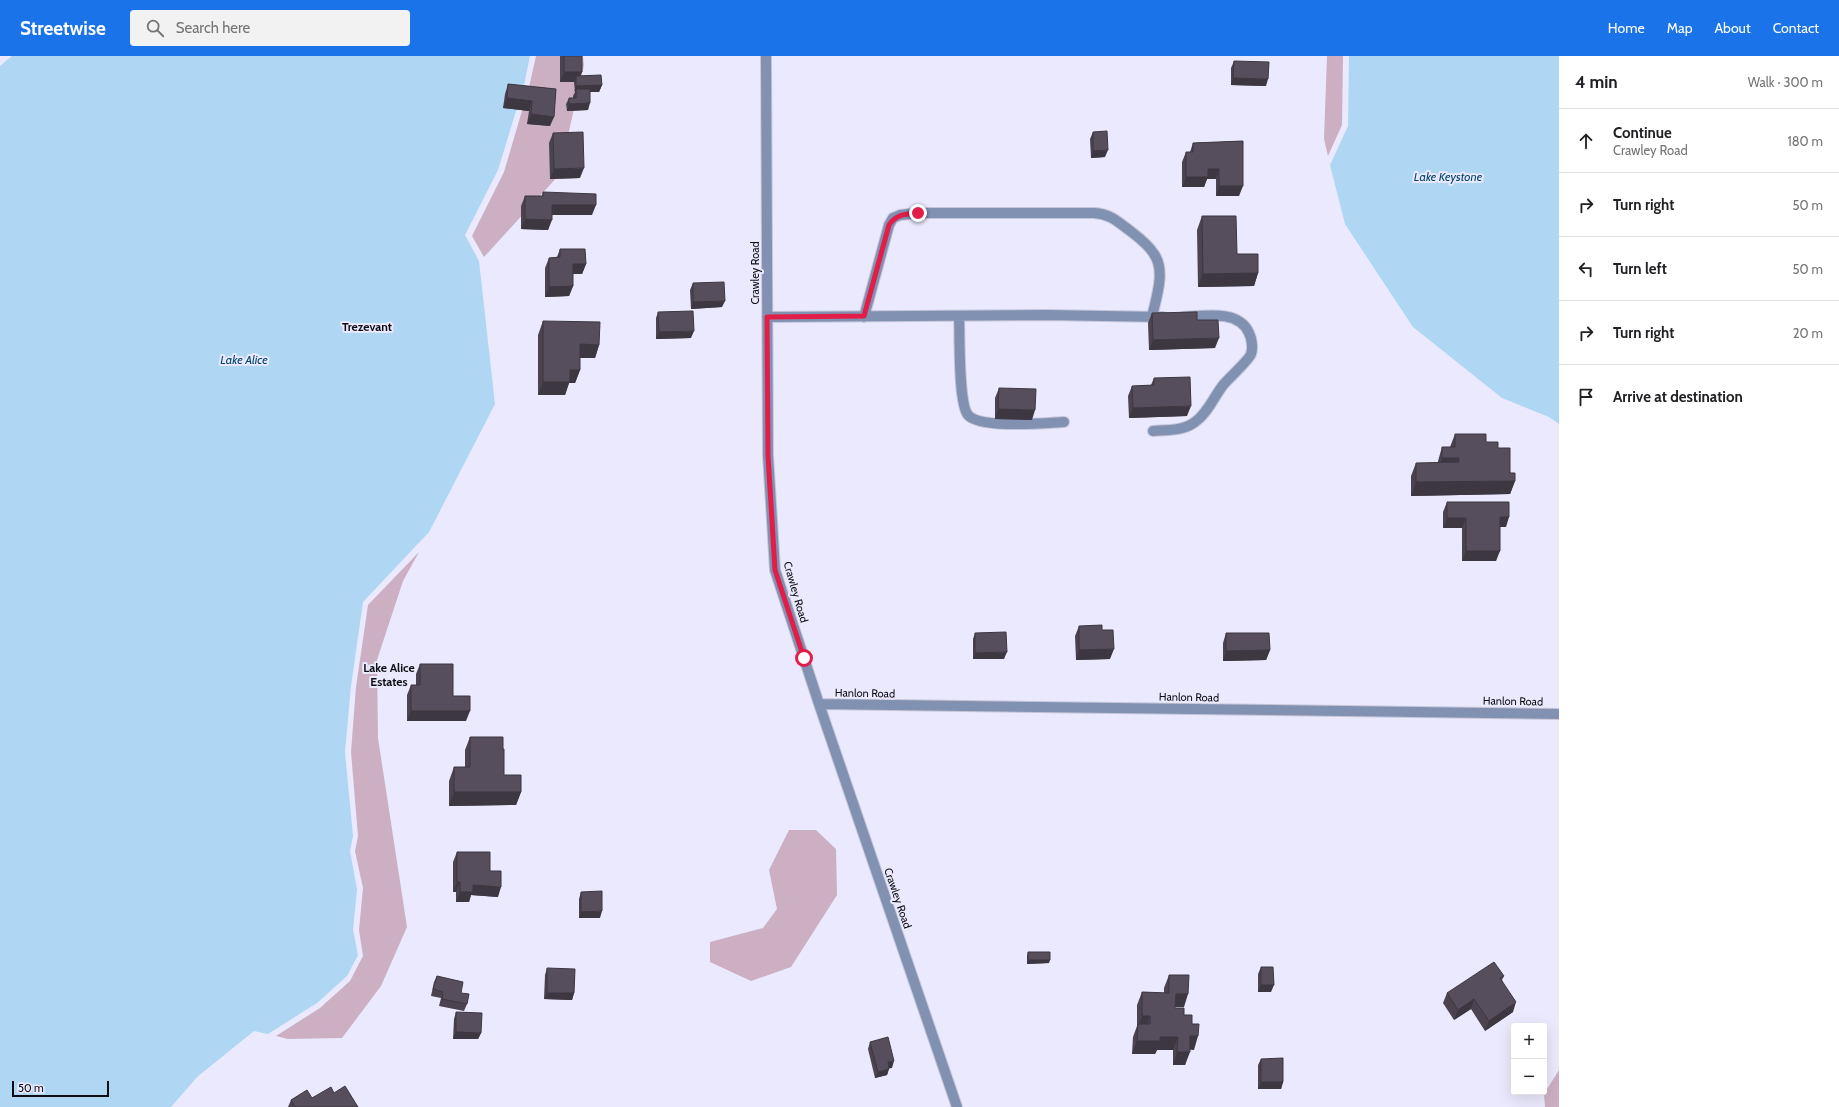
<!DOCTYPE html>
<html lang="en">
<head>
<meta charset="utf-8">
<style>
  :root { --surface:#fff; --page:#f2f2f2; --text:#202124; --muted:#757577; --line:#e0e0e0; --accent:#1a73e8 }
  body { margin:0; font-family:Cabin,sans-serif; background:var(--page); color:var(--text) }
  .controls { position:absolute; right:12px; bottom:12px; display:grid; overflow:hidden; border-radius:4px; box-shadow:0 4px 16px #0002 }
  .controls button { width:36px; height:36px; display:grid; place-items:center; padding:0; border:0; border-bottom:1px solid var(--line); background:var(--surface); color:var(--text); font:20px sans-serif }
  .scale { position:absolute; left:12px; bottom:10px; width:97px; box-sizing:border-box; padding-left:4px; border:2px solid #0e0e14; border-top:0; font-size:11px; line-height:14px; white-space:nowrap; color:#0e0e14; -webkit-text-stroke:3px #eae9fd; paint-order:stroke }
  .stop { position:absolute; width:12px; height:12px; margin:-9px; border:3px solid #e11d48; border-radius:50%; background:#fff }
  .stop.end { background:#e11d48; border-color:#fff; box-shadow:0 1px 4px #0008 }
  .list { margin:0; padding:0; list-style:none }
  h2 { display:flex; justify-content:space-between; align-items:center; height:52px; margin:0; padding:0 16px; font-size:17px }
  h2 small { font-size:13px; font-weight:400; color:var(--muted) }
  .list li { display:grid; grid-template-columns:26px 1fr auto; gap:12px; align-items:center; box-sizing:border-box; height:64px; padding:0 16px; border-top:1px solid var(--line) }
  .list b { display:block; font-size:15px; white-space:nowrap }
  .list p { margin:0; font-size:13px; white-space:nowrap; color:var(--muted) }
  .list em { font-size:13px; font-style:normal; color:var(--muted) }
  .icon { flex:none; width:22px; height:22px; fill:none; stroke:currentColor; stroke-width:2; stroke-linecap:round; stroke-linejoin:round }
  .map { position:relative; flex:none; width:1559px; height:1051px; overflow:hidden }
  header { display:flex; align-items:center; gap:24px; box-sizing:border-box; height:56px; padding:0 20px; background:var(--accent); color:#fff }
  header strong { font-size:19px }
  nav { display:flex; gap:22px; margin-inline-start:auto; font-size:14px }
  .search { width:280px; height:36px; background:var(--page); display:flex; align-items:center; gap:10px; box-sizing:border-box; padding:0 14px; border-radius:4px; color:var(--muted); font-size:15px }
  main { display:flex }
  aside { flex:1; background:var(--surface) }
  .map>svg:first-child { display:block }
  .green { fill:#ccafc3 }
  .water { fill:#afd6f3 }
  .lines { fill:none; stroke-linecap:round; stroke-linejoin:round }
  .minor-casing { stroke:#c7c6d8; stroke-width:12 }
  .minor { stroke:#8191b2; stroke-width:10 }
  .wall { fill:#4b4350 }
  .shaded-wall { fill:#3d3741 }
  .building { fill:#574e5d; stroke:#3d3741 }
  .route { stroke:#e11d48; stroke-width:5 }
  .labels { text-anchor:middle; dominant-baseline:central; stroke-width:4; stroke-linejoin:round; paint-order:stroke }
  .street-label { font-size:11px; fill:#0e0e14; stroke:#eae9fd }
  .water-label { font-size:12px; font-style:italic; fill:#00466a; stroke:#eae9fd }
  .neighbourhood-label { font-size:12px; font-weight:bold; fill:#0e0e14; stroke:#eae9fd }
</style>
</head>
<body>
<header>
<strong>Streetwise</strong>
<div class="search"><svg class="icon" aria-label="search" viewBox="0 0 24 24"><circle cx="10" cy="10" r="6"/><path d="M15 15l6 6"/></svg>Search here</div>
<nav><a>Home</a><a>Map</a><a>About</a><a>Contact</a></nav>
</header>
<main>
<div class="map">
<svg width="1559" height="1051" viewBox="0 0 1559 1051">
  <rect width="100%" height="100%" fill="#eae9fd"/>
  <!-- green -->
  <path class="green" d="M536,0H583L584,9L559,119L484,201L472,180L504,116L529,31Z
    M1327,0H1343L1342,69L1328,100L1324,83Z
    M419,496L403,525L377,604L378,682L407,871L381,930L342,982L288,983L276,980L320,952L350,925L363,900L359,874L363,832L355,795L358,780L351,696L356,631L368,549Z
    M789,774H816L836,793L837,839L791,911L751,925L710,906V886L763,872L777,853L769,814Z
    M1559,1014V1051H1545L1544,1038Z"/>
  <!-- water -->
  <path class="water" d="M12,0H530L524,29L498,114L465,179L479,205L495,348L429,476L363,546L351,630L345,696L353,780L350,795L357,833L353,874L358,899L347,920L317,947L268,978L254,975L197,1021L171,1051H0V10Z
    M1349,0H1559V368L1549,361L1502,342L1413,271L1345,168L1330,109L1348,70Z"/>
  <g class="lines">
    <!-- minor casing -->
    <g class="minor-casing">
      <path id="minor" d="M766,0L768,399L775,514L819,648L957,1051
        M959,260C960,279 958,347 968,359C980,373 1045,367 1064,366
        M767,261L1045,259L1163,261
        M864,261L889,169L893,162L900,159L918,157H1094C1110,158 1117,165 1129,174C1138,181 1148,188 1154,198C1166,215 1156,242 1152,261
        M1153,375C1168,374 1183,375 1195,366C1208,357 1214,340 1224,328C1230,321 1249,304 1251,298C1253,292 1252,283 1249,277C1239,253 1204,260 1183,261
        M819,648L1559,658"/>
    </g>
    <!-- minor -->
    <use href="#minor" class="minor"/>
  </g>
  <!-- wall -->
  <path class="wall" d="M560,0H582L580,20L602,29L599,36H590L588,54L567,55L566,48L569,42H573V40L575,36L574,26H560Z
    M1234,5L1266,30L1231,29V12Z
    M508,28L556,33L550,70L527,68L529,55L503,52L505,38Z
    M1093,76L1105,101L1091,102L1090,83Z
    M553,77L580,122L550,123L549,87Z
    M1243,85L1239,140H1216V123H1207L1204,131H1182V106L1186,96H1190L1193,87Z
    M543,136L592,159H552L548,174L521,173V150L525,140H542Z
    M1202,160L1237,198L1258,217L1254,230L1198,231L1197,174Z
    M560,193L586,208L582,218H573V230L569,240L545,241V212L549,202L557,201Z
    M693,227L722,251L691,253L690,234Z
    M658,256L691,282L656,283V262Z
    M1152,257L1197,264L1215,292L1149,294L1148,267Z
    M543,265L599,289L595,302H580V314L575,327H569L565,339H538V279Z
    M1154,322L1187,360L1129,362L1128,340L1132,330L1151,329Z
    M999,332L1032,364L995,363V342Z
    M1455,378L1486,386L1498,392L1515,425L1510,438L1411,440V420L1416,407H1438V405L1442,391H1450Z
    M1447,446L1506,471H1500L1496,505H1462V472H1443V456Z
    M1079,570L1102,574L1110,603L1076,604L1075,580Z
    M975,577L1004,603H973V583Z
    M1226,577L1270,594L1266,604L1223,605V587Z
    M420,608L453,640L466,665H407V639L411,629H416V618Z
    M470,681L503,693L504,719L521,736L516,749L449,750V725L454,711H465V694Z
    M457,796L490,815L498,841L471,839L469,846H456V836H453V806Z
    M581,836L600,862H579V843Z
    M1028,896L1049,907L1027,908V900Z
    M1261,911L1271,936H1258V918Z
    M547,912L574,937L572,944L544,943L545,919Z
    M1169,919L1184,951H1175V952L1184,959L1192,968L1194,994L1190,993L1185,1009H1173V994H1157L1155,998H1132L1133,981L1137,970V949L1142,936L1164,937V932Z
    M437,920L461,937L467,948L464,955L439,950L441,942L431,940L434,926Z
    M1504,920L1502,924L1513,956L1485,975L1471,953L1454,964L1443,947L1447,937Z
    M456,956L481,977L478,983H453L454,963Z
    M870,986L892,1012H889L887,1019L875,1022L868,993Z
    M1261,1003L1283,1026L1281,1033H1258V1009Z
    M334,1037L358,1051H288L291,1044L312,1042Z"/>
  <!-- shaded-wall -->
  <path class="shaded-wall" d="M564,16H582L578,26L576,20L574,26H560Z
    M1233,22L1268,23L1266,30L1231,29Z
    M602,29L599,36H576V33L574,36L576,30Z
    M507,42L532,45L529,55L503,52Z
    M590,47L588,54L567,55L569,48Z
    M531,58L554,61L550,70L527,68Z
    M1108,94L1105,101L1091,102L1093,95Z
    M584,112L580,122L550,123L554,113Z
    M1208,113H1219L1216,123H1207L1204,131H1182L1186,121Z
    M1219,130H1243L1239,140H1216Z
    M552,149H596L592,159H548Z
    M525,163L552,164L548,174L521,173Z
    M573,208H586L582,218H569Z
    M1258,217L1254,230L1198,231L1203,218Z
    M573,230L569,240L545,241L549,231Z
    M725,245L722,251L691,253L693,246Z
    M694,275L691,282L656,283L659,276Z
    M1219,282L1215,292L1149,294L1153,284Z
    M580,288L599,289L595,302H575Z
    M570,314H580L575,327H569L565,339H538L543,326Z
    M1191,350L1187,360L1129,362L1133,352Z
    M998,353L1035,354L1032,364L995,363Z
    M1442,402H1459L1454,415H1438Z
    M1515,425L1510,438L1411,440L1416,426Z
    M1500,461H1509L1506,471H1496Z
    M1447,462H1466L1462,472H1443Z
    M1466,495H1500L1496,505H1462Z
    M1114,593L1110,603L1076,604L1079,594Z
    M1270,594L1266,604L1223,605L1226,595Z
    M1007,596L1004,603H973L975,597Z
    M411,655H470L466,665H407Z
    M454,736H521L516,749L449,750Z
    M457,826H460L456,836H453Z
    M473,829L501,831L498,841L471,839L469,846H456L460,836Z
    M602,855L600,862H579L581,856Z
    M1028,904H1050L1049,907L1027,908Z
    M1261,929H1274L1271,936H1258Z
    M547,937H574L572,944L544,943Z
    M1176,938H1188L1184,951H1171Z
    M1474,943L1471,953L1454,964L1458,954Z
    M1516,946L1513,956L1485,975L1489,965Z
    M1142,960H1150L1145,973L1138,972Z
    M456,976L481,977L478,983H453Z
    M1190,980H1198L1194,994L1185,993Z
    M1160,981H1178L1173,994H1157L1155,998H1132L1137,985Z
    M1177,996H1190L1185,1009H1173Z
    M894,1005L892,1012L885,1013L888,1006Z
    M889,1013L887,1019L875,1022L878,1016Z
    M1261,1026H1283L1281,1033H1258Z"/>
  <!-- building -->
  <path class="building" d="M564,0H582V16H564Z
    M1234,5L1269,6L1268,23L1233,22Z
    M601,19L602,29L576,30V20Z
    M508,28L556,33L554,61L531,58L532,45L507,42Z
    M576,33H590V47L569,48V42H576Z
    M1107,75L1108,94L1093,95V76Z
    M583,76L584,112L554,113L553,77Z
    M1243,85V130H1219V113H1208V121H1186V96H1193V87Z
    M543,136L596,138V149H552V164L525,163V140H543Z
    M1202,160H1236L1237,198H1258V217L1203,218Z
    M560,193H585L586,208H573V230L549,231V202L560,201Z
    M724,226L725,245L693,246V227Z
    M693,255L694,275L659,276L658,256Z
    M1197,256V264H1218L1219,282L1153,284L1152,257Z
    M543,265L600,266L599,289L580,288V314H570V326H543Z
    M1190,321L1191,350L1133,352L1132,330L1154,329V322Z
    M999,332L1036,333L1035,354L998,353Z
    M1455,378H1486V386H1498V392H1510V417H1515V425L1416,426V407L1459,406V402H1442V391H1455Z
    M1447,446H1509V461H1500V495H1466V462H1447Z
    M1102,569V574H1113L1114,593L1079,594V570Z
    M1006,576L1007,596L975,597V577Z
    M1226,577H1269L1270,594L1226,595Z
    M420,608H453V640H470V655H411V629H420Z
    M470,681H503V693H504V719H521V736H454V711H470Z
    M457,796H490V815H501V831L473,829V836H460V826H457Z
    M602,835V855L581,856V836Z
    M1028,896H1050V904H1028Z
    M1494,906L1504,920L1500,922L1516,946L1489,965L1474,943L1458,954L1447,937Z
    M1261,911H1273L1274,929H1261Z
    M547,912L575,913L574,937H547Z
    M1169,919H1189L1188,938H1176L1175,952H1184V959H1192V968H1199L1198,980H1190V996H1177L1178,981H1160V985H1137L1138,968H1150V960H1142V936L1169,937Z
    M437,920L463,926L461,937L469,938L467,948L442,943L443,936L433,933Z
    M456,956L482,957L481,977L456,976Z
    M888,981L894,1005L888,1006L889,1013L878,1016L870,986Z
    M1283,1002V1026H1261V1003Z
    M345,1030L358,1051H295L291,1044L307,1034L312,1042L331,1031L334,1037Z"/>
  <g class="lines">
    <!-- route -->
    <path class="route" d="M804,602L775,514L768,399L767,261L864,260L889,169C896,158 906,158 918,157"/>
  </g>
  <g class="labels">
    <!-- street labels -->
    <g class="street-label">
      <text transform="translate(755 217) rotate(-90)">Crawley Road</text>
      <text transform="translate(796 536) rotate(74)">Crawley Road</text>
      <text transform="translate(865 637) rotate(1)">Hanlon Road</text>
      <text transform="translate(1189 641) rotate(1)">Hanlon Road</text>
      <text transform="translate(1513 645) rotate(1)">Hanlon Road</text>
      <text transform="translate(898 842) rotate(71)">Crawley Road</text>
    </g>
    <!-- water labels -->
    <g class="water-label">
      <text x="1448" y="120">Lake Keystone</text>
      <text x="244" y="303">Lake Alice</text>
    </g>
    <!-- neighbourhood labels -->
    <g class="neighbourhood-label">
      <text x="367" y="270">Trezevant</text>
      <text x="389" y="611">Lake Alice<tspan x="389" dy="14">Estates</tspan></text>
    </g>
  </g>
</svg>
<div class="controls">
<button>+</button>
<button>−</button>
</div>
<div class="scale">50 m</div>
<div class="stop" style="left:804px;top:602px"></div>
<div class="stop end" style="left:918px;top:157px"></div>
</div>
<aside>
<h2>4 min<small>Walk · 300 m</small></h2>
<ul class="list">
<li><svg class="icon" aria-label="ahead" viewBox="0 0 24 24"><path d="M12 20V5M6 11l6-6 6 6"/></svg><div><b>Continue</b><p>Crawley Road</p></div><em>180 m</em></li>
<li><svg class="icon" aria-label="right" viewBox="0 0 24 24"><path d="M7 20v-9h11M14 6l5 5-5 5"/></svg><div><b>Turn right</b></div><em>50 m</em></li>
<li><svg class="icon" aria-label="left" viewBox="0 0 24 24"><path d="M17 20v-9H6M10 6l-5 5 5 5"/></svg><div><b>Turn left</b></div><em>50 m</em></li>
<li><svg class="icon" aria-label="right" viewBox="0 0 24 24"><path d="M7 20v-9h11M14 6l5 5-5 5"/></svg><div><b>Turn right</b></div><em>20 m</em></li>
<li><svg class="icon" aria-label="arrive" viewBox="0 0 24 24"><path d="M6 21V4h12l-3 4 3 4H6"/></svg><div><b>Arrive at destination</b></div></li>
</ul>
</aside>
</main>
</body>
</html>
